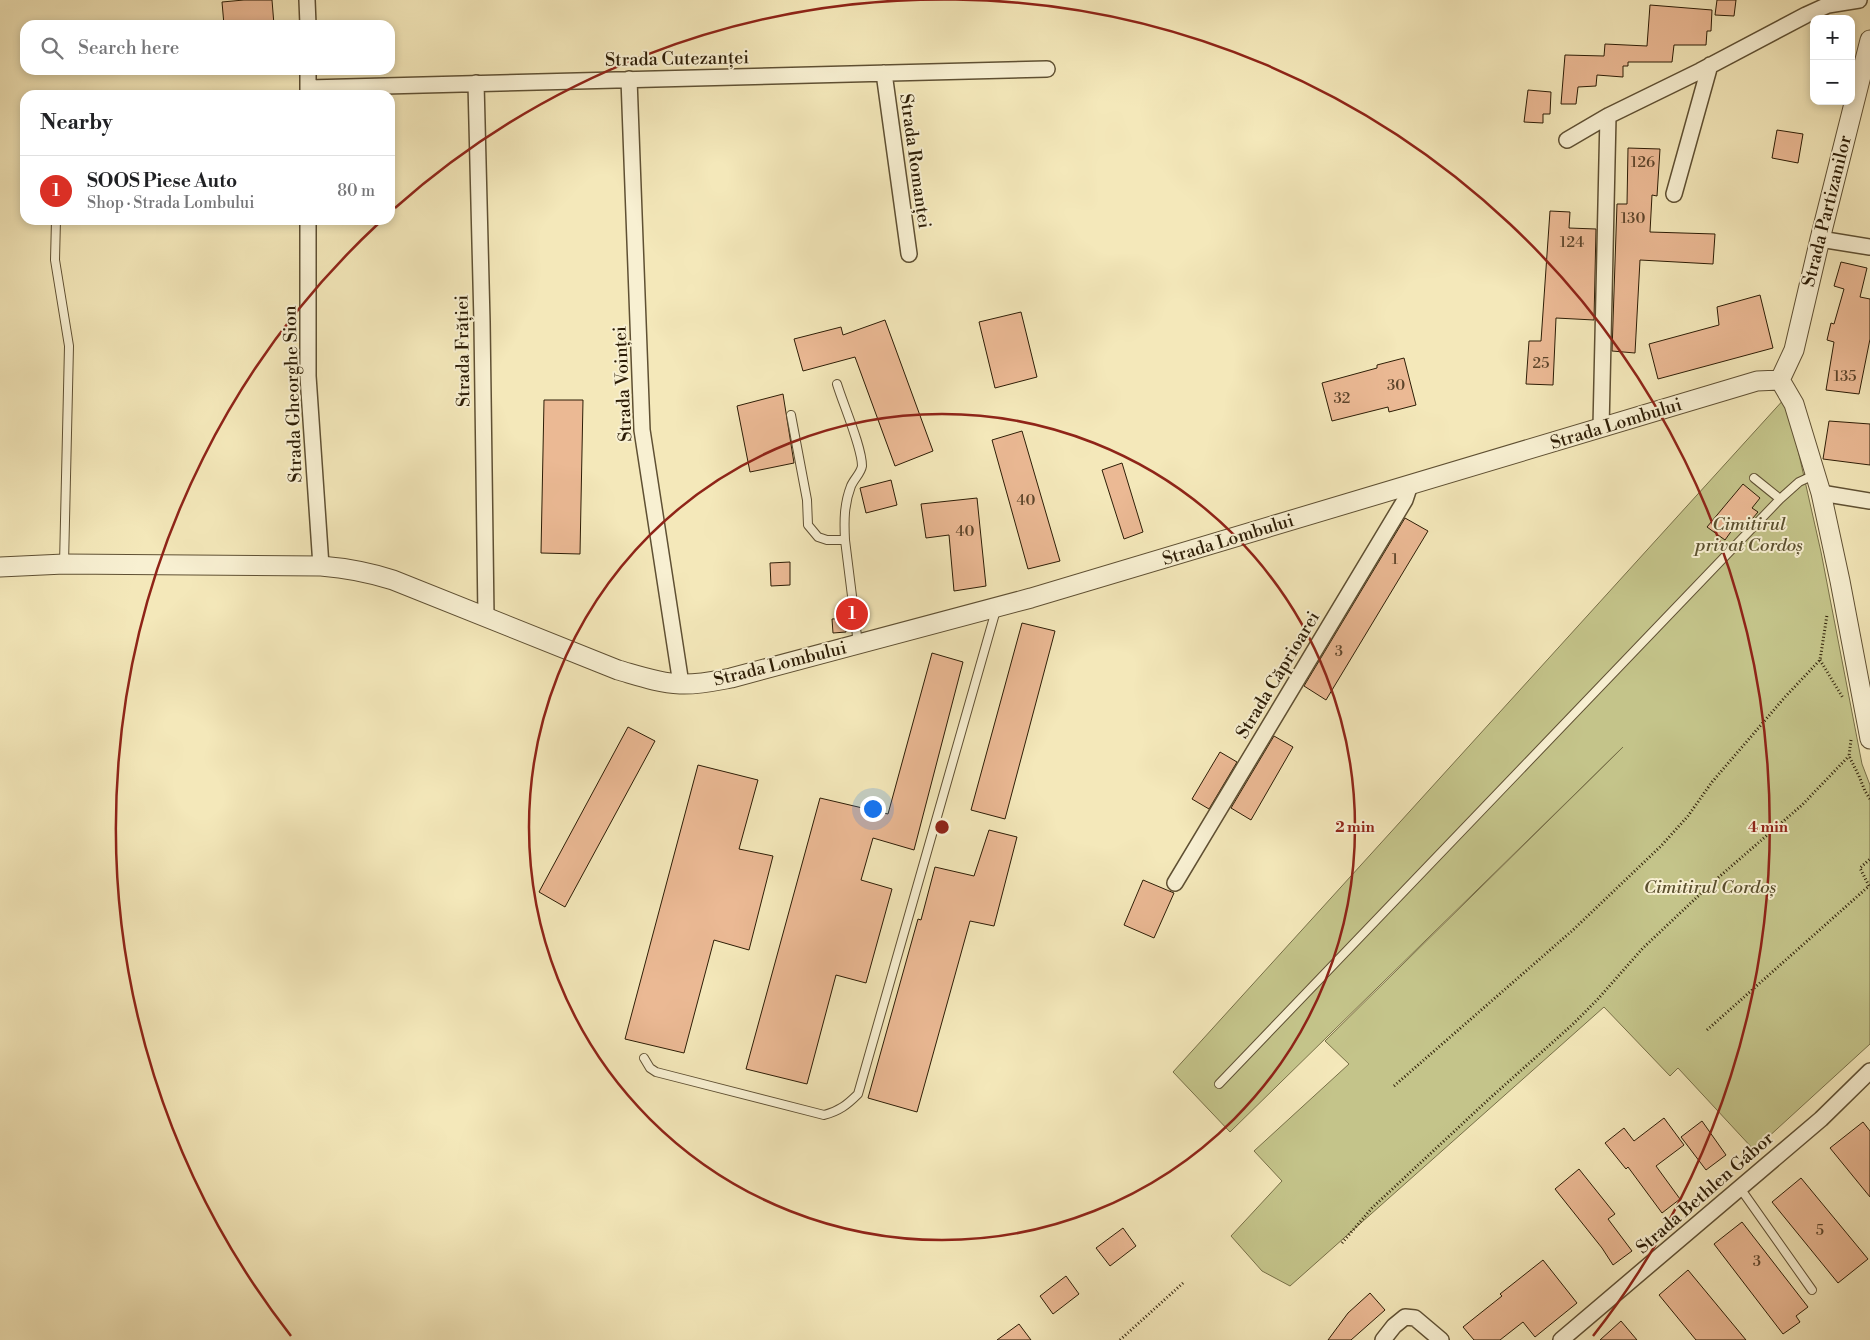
<!DOCTYPE html>
<html lang="en">
<head>
<meta charset="utf-8">
<style>
  :root { --surface:#fff; --page:#f6f6f6; --text:#202124; --muted:#757577; --line:#e0e0e0; --accent:#d93025 }
  body { margin:0; font-family:"Libre Bodoni",serif; background:var(--page); color:var(--text) }
  .controls { position:absolute; right:15px; top:15px; display:grid; overflow:hidden; border-radius:10px; box-shadow:0 2px 8px #0003 }
  .controls button { width:45px; height:45px; display:grid; place-items:center; padding:0; border:0; border-bottom:1px solid var(--line); background:var(--surface); color:var(--text); font:25px sans-serif }
  .you { position:absolute; left:872px; top:808px; width:18px; height:18px; margin:-12px; border:4px solid #fff; border-radius:50%; background:#1a73e8; box-shadow:0 0 0 8px #1a73e833 }
  .badge { display:grid; place-items:center; width:32px; height:32px; border-radius:50%; background:var(--accent); color:#fff; font-size:16px; font-weight:700 }
  .pin { position:absolute; translate:-50% -50%; border:2px solid #fff; box-shadow:0 1px 5px #0006 }
  .list { margin:0; padding:0; list-style:none }
  h2 { display:flex; justify-content:space-between; align-items:center; height:65px; margin:0; padding:0 20px; font-size:21px }
  h2 small { font-size:16px; font-weight:400; color:var(--muted) }
  .list li { display:grid; grid-template-columns:32px 1fr auto; gap:15px; align-items:center; box-sizing:border-box; height:70px; padding:0 20px; border-top:1px solid var(--line) }
  .list b { display:block; font-size:19px; white-space:nowrap }
  .list p { margin:0; font-size:16px; white-space:nowrap; color:var(--muted) }
  .list em { font-size:16px; font-style:normal; color:var(--muted) }
  .icon { flex:none; width:28px; height:28px; fill:none; stroke:currentColor; stroke-width:2; stroke-linecap:round; stroke-linejoin:round }
  .map { position:relative; flex:none; width:1870px; height:1340px; overflow:hidden }
  .search { position:absolute; background:var(--surface); box-shadow:0 2px 8px #0003; left:20px; top:20px; width:375px; height:55px; display:flex; align-items:center; gap:12px; box-sizing:border-box; padding:0 18px; border-radius:15px; color:var(--muted); font-size:19px }
  .panel { position:absolute; background:var(--surface); box-shadow:0 2px 8px #0003; left:20px; top:90px; width:375px; height:135px; border-radius:15px }
  .map>svg:first-child { display:block }
  .green { fill:#c4c48a; stroke:#787048 }
  .building { fill:#ebb994; stroke:#2d1d06 }
  .lines { fill:none; stroke-linecap:round; stroke-linejoin:round }
  .service-casing { stroke:#5f5033; stroke-width:10 }
  .minor-casing { stroke:#5f5033; stroke-width:18 }
  .tertiary-casing { stroke:#5f5033; stroke-width:21 }
  .path { stroke:#2d1d06; stroke-width:3; stroke-dasharray:1 2.5; stroke-linecap:butt }
  .service { stroke:#f8f0d2; stroke-width:8 }
  .minor { stroke:#f8f0d2; stroke-width:15 }
  .tertiary { stroke:#f8f0d2; stroke-width:19 }
  .ring { fill:none; stroke:#8f2418; stroke-width:2.5 }
  .labels { text-anchor:middle; dominant-baseline:central; stroke-width:4; stroke-linejoin:round; paint-order:stroke }
  .number-label { font-size:15px; fill:#5c442a }
  .street-label { font-size:18px; fill:#2d1d06; stroke:#f8f0d2 }
  .park-label { font-size:18px; font-style:italic; fill:#5a4f2e; stroke:#f8f0d2 }
  .centre { fill:#8f2418; stroke:#f8f0d2; stroke-width:2.5 }
  .ring-label { font-size:15px; text-anchor:middle; font-weight:bold; fill:#8f2418; stroke:#f8f0d2; stroke-width:4; stroke-linejoin:round; paint-order:stroke }
</style>
</head>
<body>
<div class="map">
<svg width="1870" height="1340" viewBox="0 0 1870 1340">
  <rect width="100%" height="100%" fill="#f4e8ba"/>
  <filter id="stains"><feTurbulence type="fractalNoise" baseFrequency=".004" numOctaves="4"/><feColorMatrix values="0 0 0 0 .2 0 0 0 0 .09 0 0 0 0 .02 0 0 0 .5 -.17"/></filter>
  <radialGradient id="worn" r=".72"><stop offset=".6" stop-color="#630" stop-opacity="0"/><stop offset="1" stop-color="#630" stop-opacity=".3"/></radialGradient>
  <!-- green -->
  <path class="green" d="M1786,397L1821,552L1862,764L1870,785V1044L1754,1150L1678,1068L1670,1076L1604,1007L1290,1286L1262,1271L1231,1236L1282,1181L1254,1151L1349,1064L1325,1041L1623,747L1230,1132L1173,1072Z"/>
  <!-- building -->
  <path class="building" d="M244,0H272L274,25H224L222,2Z
    M1717,0H1736L1734,16L1715,15Z
    M1650,5L1712,10L1711,31H1707L1706,45H1674L1672,62H1628V66H1623V77L1597,75L1596,86L1578,87L1576,104H1561L1565,55L1604,56L1605,44L1647,46Z
    M1528,90L1551,92L1550,114H1543V123L1524,122Z
    M1777,130L1803,134L1798,163L1772,158Z
    M1628,148L1660,149L1657,196L1652,195L1650,232L1715,234L1713,264L1640,260L1635,353L1612,351L1617,204H1627Z
    M1550,211L1570,212L1569,228L1596,229L1594,320L1556,318L1553,385L1526,384L1529,341H1541Z
    M1841,262L1867,268L1860,297L1870,299V339L1859,394L1826,390L1834,342L1827,340L1831,323L1834,324L1844,289L1834,286Z
    M1760,295L1773,348L1658,379L1649,344L1719,325L1717,307Z
    M1021,312L1037,377L995,388L979,322Z
    M885,320L933,451L895,466L855,357L803,371L794,339L841,327L843,335Z
    M1404,358L1416,405L1389,412L1388,407L1332,421L1322,383L1377,368V365Z
    M783,394L794,463L750,472L737,406Z
    M544,400H583L580,554L541,553Z
    M1829,421L1870,424V465L1823,459Z
    M1022,431L1060,561L1028,569L992,440Z
    M1122,463L1143,532L1124,539L1102,470Z
    M891,480L897,505L866,513L860,488Z
    M1743,484L1760,498L1752,508L1758,512L1741,532L1735,526L1725,540L1707,527Z
    M977,498L986,586L954,591L949,535L926,538L921,504Z
    M1405,518L1428,531L1326,700L1304,686Z
    M790,562V585L771,586L770,563Z
    M845,618L846,632L833,633L832,619Z
    M1022,623L1055,631L1005,819L971,810Z
    M932,653L963,662L914,850L873,838L861,880L892,889L866,983L836,975L807,1084L746,1069L820,798L888,814Z
    M628,727L655,741L565,907L539,892Z
    M1274,736L1293,747L1251,820L1231,808Z
    M1220,752L1237,762L1209,809L1192,799Z
    M698,765L758,780L739,849L773,856L749,950L714,940L684,1053L625,1039Z
    M989,830L1017,837L994,926L970,921L917,1112L868,1098L918,919L921,920L935,867L974,876Z
    M1143,880L1174,893L1154,938L1124,925Z
    M1664,1118L1684,1145L1656,1166L1680,1199L1662,1213L1628,1167L1626,1169L1605,1143L1624,1128L1634,1141Z
    M1702,1121L1726,1155L1706,1170L1681,1137Z
    M1863,1122L1870,1131V1197L1830,1148Z
    M1579,1169L1615,1214L1608,1219L1632,1251L1613,1265L1602,1248L1555,1189Z
    M1801,1178L1868,1259L1838,1283L1772,1202Z
    M1742,1222L1808,1307L1796,1316L1800,1322L1783,1334L1714,1244Z
    M1123,1228L1136,1246L1110,1266L1096,1248Z
    M1543,1260L1577,1303L1535,1337L1523,1322L1500,1340H1474L1463,1327L1502,1296L1500,1294Z
    M1688,1270L1746,1340H1696L1659,1295Z
    M1066,1276L1079,1294L1053,1314L1040,1296Z
    M1370,1293L1385,1310L1351,1340H1328L1348,1313Z
    M1621,1321L1637,1340H1600Z
    M1019,1324L1031,1340H997Z"/>
  <g class="lines">
    <!-- service casing -->
    <g class="service-casing">
      <path id="service" d="M56,220L55,260L69,346L64,564
        M837,384C843,404 862,447 862,466C861,473 854,479 851,486C844,504 844,521 845,540
        M791,415L807,500L808,525L818,537L827,540H845L858,644
        M1754,478L1780,499
        M644,1058L650,1068L656,1072L824,1115C839,1111 847,1105 858,1094L996,610
        M1219,1084L1780,499L1799,482L1814,475
        M1740,1188L1812,1290"/>
    </g>
    <!-- minor casing -->
    <g class="minor-casing">
      <path id="minor" d="M307,0L308,25
        M884,73L909,254
        M629,79L642,430L681,684
        M476,83L482,322L486,617
        M308,88L1047,69
        M308,95V70
        M1567,140L1608,116L1700,71L1806,15L1828,5L1859,0
        M1674,194L1710,65
        M308,220V376L321,566
        M1820,239L1870,247
        M1601,428L1608,116
        M1821,493L1870,501
        M1175,883L1405,500L1410,485
        M1383,1340L1394,1326L1405,1317L1415,1318L1441,1340
        M1561,1340L1821,1119L1870,1071"/>
    </g>
    <!-- tertiary casing -->
    <g class="tertiary-casing">
      <path id="tertiary" d="M1780,380L1794,404L1821,493L1840,581L1870,739
        M1780,380L1794,350L1820,239L1870,40
        M0,567L64,564L321,566C346,568 368,572 393,580L618,670C639,676 659,683 680,684C697,685 715,681 731,678L1031,598L1757,381L1780,380"/>
    </g>
    <!-- path -->
    <path class="path" d="M1820,660L1843,698
      M1851,740L1849,756L1859,776L1865,791L1870,799
      M1707,1030L1869,886L1860,868L1870,859
      M1394,1086L1573,930L1661,846L1688,816L1712,782L1785,697L1820,660L1827,615
      M1342,1243L1372,1208L1489,1099L1572,1025L1597,1000L1643,948L1712,883L1802,805L1849,756
      M1120,1340L1183,1283"/>
    <!-- service -->
    <use href="#service" class="service"/>
    <!-- minor -->
    <use href="#minor" class="minor"/>
    <!-- tertiary -->
    <use href="#tertiary" class="tertiary"/>
  </g>
  <!-- distance rings -->
  <g class="ring">
    <circle cx="942" cy="827" r="413"/>
    <path d="M291 1336A826 826 0 0 1 379 223M395 208A826 826 0 0 1 1593 1336"/>
  </g>
  <g class="labels">
    <!-- number labels -->
    <g class="number-label">
      <text x="1643" y="162">126</text>
      <text x="1633" y="218">130</text>
      <text x="1572" y="242">124</text>
      <text x="1541" y="363">25</text>
      <text x="1845" y="376">135</text>
      <text x="1396" y="385">30</text>
      <text x="1342" y="398">32</text>
      <text x="1026" y="500">40</text>
      <text x="965" y="531">40</text>
      <text x="1395" y="559">1</text>
      <text x="1339" y="651">3</text>
      <text x="1820" y="1230">5</text>
      <text x="1757" y="1261">3</text>
    </g>
    <!-- street labels -->
    <g class="street-label">
      <text transform="translate(677 59) rotate(-1)">Strada Cutezanței</text>
      <text transform="translate(915 161) rotate(82)">Strada Romanței</text>
      <text transform="translate(1827 211) rotate(-76)">Strada Partizanilor</text>
      <text transform="translate(463 351) rotate(-91)">Strada Frăției</text>
      <text transform="translate(623 384) rotate(-93)">Strada Voinței</text>
      <text transform="translate(293 394) rotate(-92)">Strada Gheorghe Sion</text>
      <text transform="translate(1616 424) rotate(-17)">Strada Lombului</text>
      <text transform="translate(1228 540) rotate(-17)">Strada Lombului</text>
      <text transform="translate(780 664) rotate(-14)">Strada Lombului</text>
      <text transform="translate(1278 675) rotate(-59)">Strada Căprioarei</text>
      <text transform="translate(1705 1193) rotate(-41)">Strada Bethlen Gábor</text>
    </g>
    <!-- park labels -->
    <g class="park-label">
      <text x="1749" y="524">Cimitirul<tspan x="1749" dy="21">privat Cordoș</tspan></text>
      <text x="1710" y="887">Cimitirul Cordoș</text>
    </g>
  </g>
  <circle cx="942" cy="827" r="8" class="centre"/>
  <g class="ring-label">
    <text x="1355" y="832">2 min</text>
    <text x="1768" y="832">4 min</text>
  </g>
  <rect width="100%" height="100%" filter="url(#stains)"/>
  <rect width="100%" height="100%" fill="url(#worn)"/>
</svg>
<div class="controls">
<button>+</button>
<button>−</button>
</div>
<div class="you"></div>
<div class="pin badge" style="left:852px;top:614px">1</div>
<div class="search"><svg class="icon" aria-label="search" viewBox="0 0 24 24"><circle cx="10" cy="10" r="6"/><path d="M15 15l6 6"/></svg>Search here</div>
<section class="panel">
<h2>Nearby<small></small></h2>
<ul class="list">
<li><span class="badge">1</span><div><b>SOOS Piese Auto</b><p>Shop · Strada Lombului</p></div><em>80 m</em></li>
</ul>
</section>
</div>
</body>
</html>
